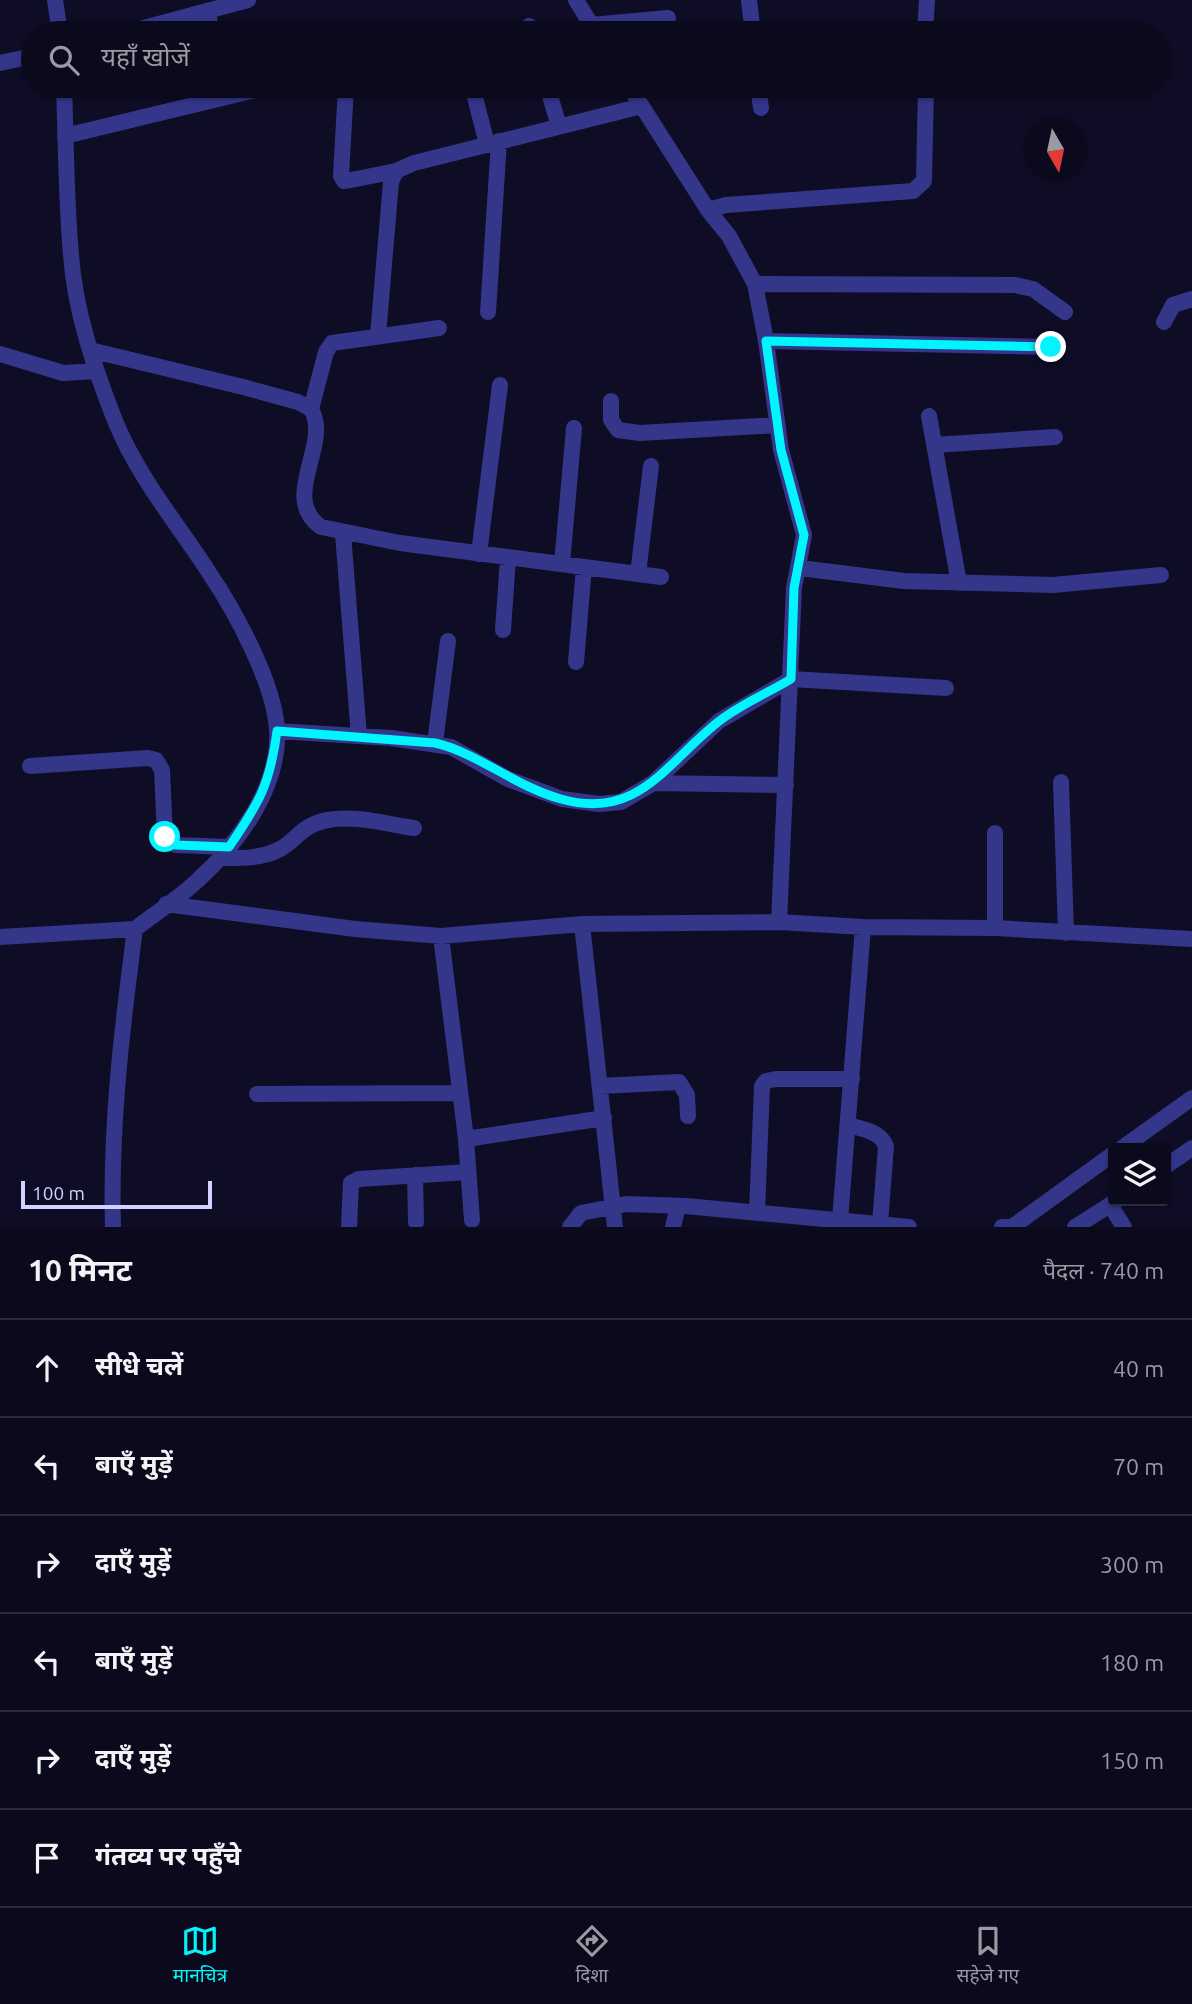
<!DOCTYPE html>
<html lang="hi">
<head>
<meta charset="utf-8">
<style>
  :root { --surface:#0b091c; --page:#191729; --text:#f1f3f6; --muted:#9a9aa3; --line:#2b2a3b; --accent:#00f6fc }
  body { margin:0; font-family:Ubuntu,"Noto Sans Devanagari",sans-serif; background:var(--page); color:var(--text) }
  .controls { position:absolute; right:21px; bottom:21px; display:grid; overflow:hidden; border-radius:7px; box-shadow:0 2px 5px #0004 }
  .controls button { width:63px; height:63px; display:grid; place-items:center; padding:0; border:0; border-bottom:2px solid var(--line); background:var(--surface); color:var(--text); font:35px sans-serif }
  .compass { position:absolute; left:1024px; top:119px; width:63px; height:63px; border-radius:50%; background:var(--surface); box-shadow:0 2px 5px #0004; rotate:171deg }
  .scale { position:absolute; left:21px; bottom:18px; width:191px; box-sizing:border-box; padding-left:7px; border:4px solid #d2d1ff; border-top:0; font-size:19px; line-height:24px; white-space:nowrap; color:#d2d1ff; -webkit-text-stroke:5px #0f0c26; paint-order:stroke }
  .stop { position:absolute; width:21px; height:21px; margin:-16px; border:5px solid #00f6fc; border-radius:50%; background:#fff }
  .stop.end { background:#00f6fc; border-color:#fff; box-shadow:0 2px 7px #0008 }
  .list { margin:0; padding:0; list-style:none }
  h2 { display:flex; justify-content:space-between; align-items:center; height:91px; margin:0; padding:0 28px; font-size:30px }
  h2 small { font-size:23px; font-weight:400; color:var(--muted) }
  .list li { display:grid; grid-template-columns:46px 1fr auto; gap:21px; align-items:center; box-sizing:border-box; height:98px; padding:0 28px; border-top:2px solid var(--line) }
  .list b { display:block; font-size:26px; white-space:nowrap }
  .list em { font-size:23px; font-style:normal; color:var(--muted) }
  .icon { flex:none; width:38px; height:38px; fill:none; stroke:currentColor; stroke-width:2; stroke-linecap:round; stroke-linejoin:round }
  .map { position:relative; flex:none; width:1192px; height:1227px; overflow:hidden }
  .search { position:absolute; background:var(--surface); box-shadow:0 2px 5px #0004; left:21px; right:21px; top:21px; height:77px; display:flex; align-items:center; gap:18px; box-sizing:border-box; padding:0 24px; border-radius:38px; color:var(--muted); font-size:26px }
  .sheet { height:679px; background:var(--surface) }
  nav { display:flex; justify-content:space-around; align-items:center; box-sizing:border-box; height:98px; border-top:2px solid var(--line); background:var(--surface); font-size:19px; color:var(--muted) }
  nav a { display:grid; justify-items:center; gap:4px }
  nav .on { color:var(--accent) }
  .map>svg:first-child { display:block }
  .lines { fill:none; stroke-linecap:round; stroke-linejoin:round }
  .minor { stroke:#333689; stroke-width:16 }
  .route { stroke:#00f6fc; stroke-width:9 }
</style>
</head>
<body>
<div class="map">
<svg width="1192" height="1227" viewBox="0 0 1192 1227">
  <rect width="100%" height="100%" fill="#0f0c26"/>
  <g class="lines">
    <!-- minor -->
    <path class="minor" d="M55,0L60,33
      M576,0L595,31
      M749,0L753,33
      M209,11L210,33
      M591,25L668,18
      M529,26L531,33
      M125,33L248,0
      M925,33L927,0
      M0,63L33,56
      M64,86C66,142 66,199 71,255C75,312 95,370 116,423C139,478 176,522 208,571C235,611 274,682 277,730C280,787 238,844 198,880C179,898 156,913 135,929C122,1028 110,1127 113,1227
      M346,86L341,176L344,181L351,180L396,171
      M472,86L487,144
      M547,86L559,126
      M629,86L708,210L729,236L755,284L766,341L781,450L804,535L794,588L779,922
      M758,86L761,108
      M65,136L272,86
      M708,210L726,205L913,191L924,181L926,86
      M755,284L1015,285L1033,289L1065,312
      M488,312L499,141
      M1164,322L1173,305L1192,299
      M378,335L391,182L396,171L414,163L642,106
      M766,341L1051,347
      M90,350L243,387L298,402L311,409C332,444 279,498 321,527L400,543L661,577
      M0,354L63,373L96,371
      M611,401V420L618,430L640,433L778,425
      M311,409L326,352L332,343L439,328
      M929,416L959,583
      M934,445L1055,437
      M343,534L359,736
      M479,554L500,385
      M562,564L574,428
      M800,568L904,581L1053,585L1161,575
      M638,574L651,466
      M503,630L508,558
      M576,662L584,567
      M277,731L391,738L451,747L508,779L562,799L599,804L621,802L653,783L719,721L791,679L946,688
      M435,743L448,641
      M30,766L148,758L156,760L162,770L165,837L176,845L229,847
      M1061,782L1066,933
      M653,783L786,785
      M995,833V928
      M220,858C239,858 260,859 278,850C297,841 300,825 328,820C355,815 387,824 414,828
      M166,904L355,929L441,936L582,924L779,922L863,927L995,928L1192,939
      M582,924L615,1227
      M441,936L466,1139L472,1220
      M0,937L135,929
      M600,1086L679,1082L687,1095L688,1116
      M257,1094L460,1093
      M848,1125C862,1129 880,1131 886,1146L880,1224
      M466,1139L604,1118
      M1122,1148L1192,1098
      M1166,1166L1192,1148
      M415,1175L416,1222
      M1110,1205L1124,1227
      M757,1213L762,1086L766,1081L776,1079H852
      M840,1220L863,927
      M349,1227L351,1183L359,1179L468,1172
      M570,1227L581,1213L626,1204L686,1206L909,1227
      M673,1227L678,1206
      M1002,1227H1012L1113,1154
      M1075,1227L1116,1201"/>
  </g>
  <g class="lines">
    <!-- route -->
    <path class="route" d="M165,837L176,845L229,847C259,803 270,785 277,731L435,743C476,752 516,787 561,799C638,821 666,763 718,722C739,705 768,693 791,679L794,588L804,535L781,450L766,341L1051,347"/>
  </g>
</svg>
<div class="controls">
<button><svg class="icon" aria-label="layers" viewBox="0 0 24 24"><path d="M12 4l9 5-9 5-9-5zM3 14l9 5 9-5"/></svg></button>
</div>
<svg class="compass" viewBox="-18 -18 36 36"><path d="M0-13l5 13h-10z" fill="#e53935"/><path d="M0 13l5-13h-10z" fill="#9a9aa3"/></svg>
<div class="scale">100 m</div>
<div class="stop" style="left:165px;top:837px"></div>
<div class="stop end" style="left:1051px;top:347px"></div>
<div class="search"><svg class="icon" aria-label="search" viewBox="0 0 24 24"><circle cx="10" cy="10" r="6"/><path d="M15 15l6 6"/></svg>यहाँ खोजें</div>
</div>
<section class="sheet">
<h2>10 मिनट<small>पैदल · 740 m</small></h2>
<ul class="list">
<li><svg class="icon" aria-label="ahead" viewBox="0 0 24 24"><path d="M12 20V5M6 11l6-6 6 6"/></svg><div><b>सीधे चलें</b></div><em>40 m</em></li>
<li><svg class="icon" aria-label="left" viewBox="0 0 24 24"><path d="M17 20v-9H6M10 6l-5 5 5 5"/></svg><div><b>बाएँ मुड़ें</b></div><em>70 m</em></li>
<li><svg class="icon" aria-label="right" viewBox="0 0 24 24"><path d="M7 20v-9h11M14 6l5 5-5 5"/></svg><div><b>दाएँ मुड़ें</b></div><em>300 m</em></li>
<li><svg class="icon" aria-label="left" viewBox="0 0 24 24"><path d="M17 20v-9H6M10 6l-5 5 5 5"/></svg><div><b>बाएँ मुड़ें</b></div><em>180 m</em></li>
<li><svg class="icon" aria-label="right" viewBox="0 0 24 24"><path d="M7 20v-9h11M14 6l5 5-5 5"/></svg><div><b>दाएँ मुड़ें</b></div><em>150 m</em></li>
<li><svg class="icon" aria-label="arrive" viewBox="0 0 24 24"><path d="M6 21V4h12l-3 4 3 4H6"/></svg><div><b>गंतव्य पर पहुँचे</b></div></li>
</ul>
</section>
<nav>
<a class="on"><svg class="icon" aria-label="map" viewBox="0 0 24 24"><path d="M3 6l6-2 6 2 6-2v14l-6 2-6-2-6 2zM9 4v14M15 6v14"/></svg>मानचित्र</a>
<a><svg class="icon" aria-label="directions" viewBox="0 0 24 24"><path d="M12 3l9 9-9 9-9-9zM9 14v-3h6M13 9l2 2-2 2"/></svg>दिशा</a>
<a><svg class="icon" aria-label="saved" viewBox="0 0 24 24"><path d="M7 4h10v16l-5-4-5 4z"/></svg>सहेजे गए</a>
</nav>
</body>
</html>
